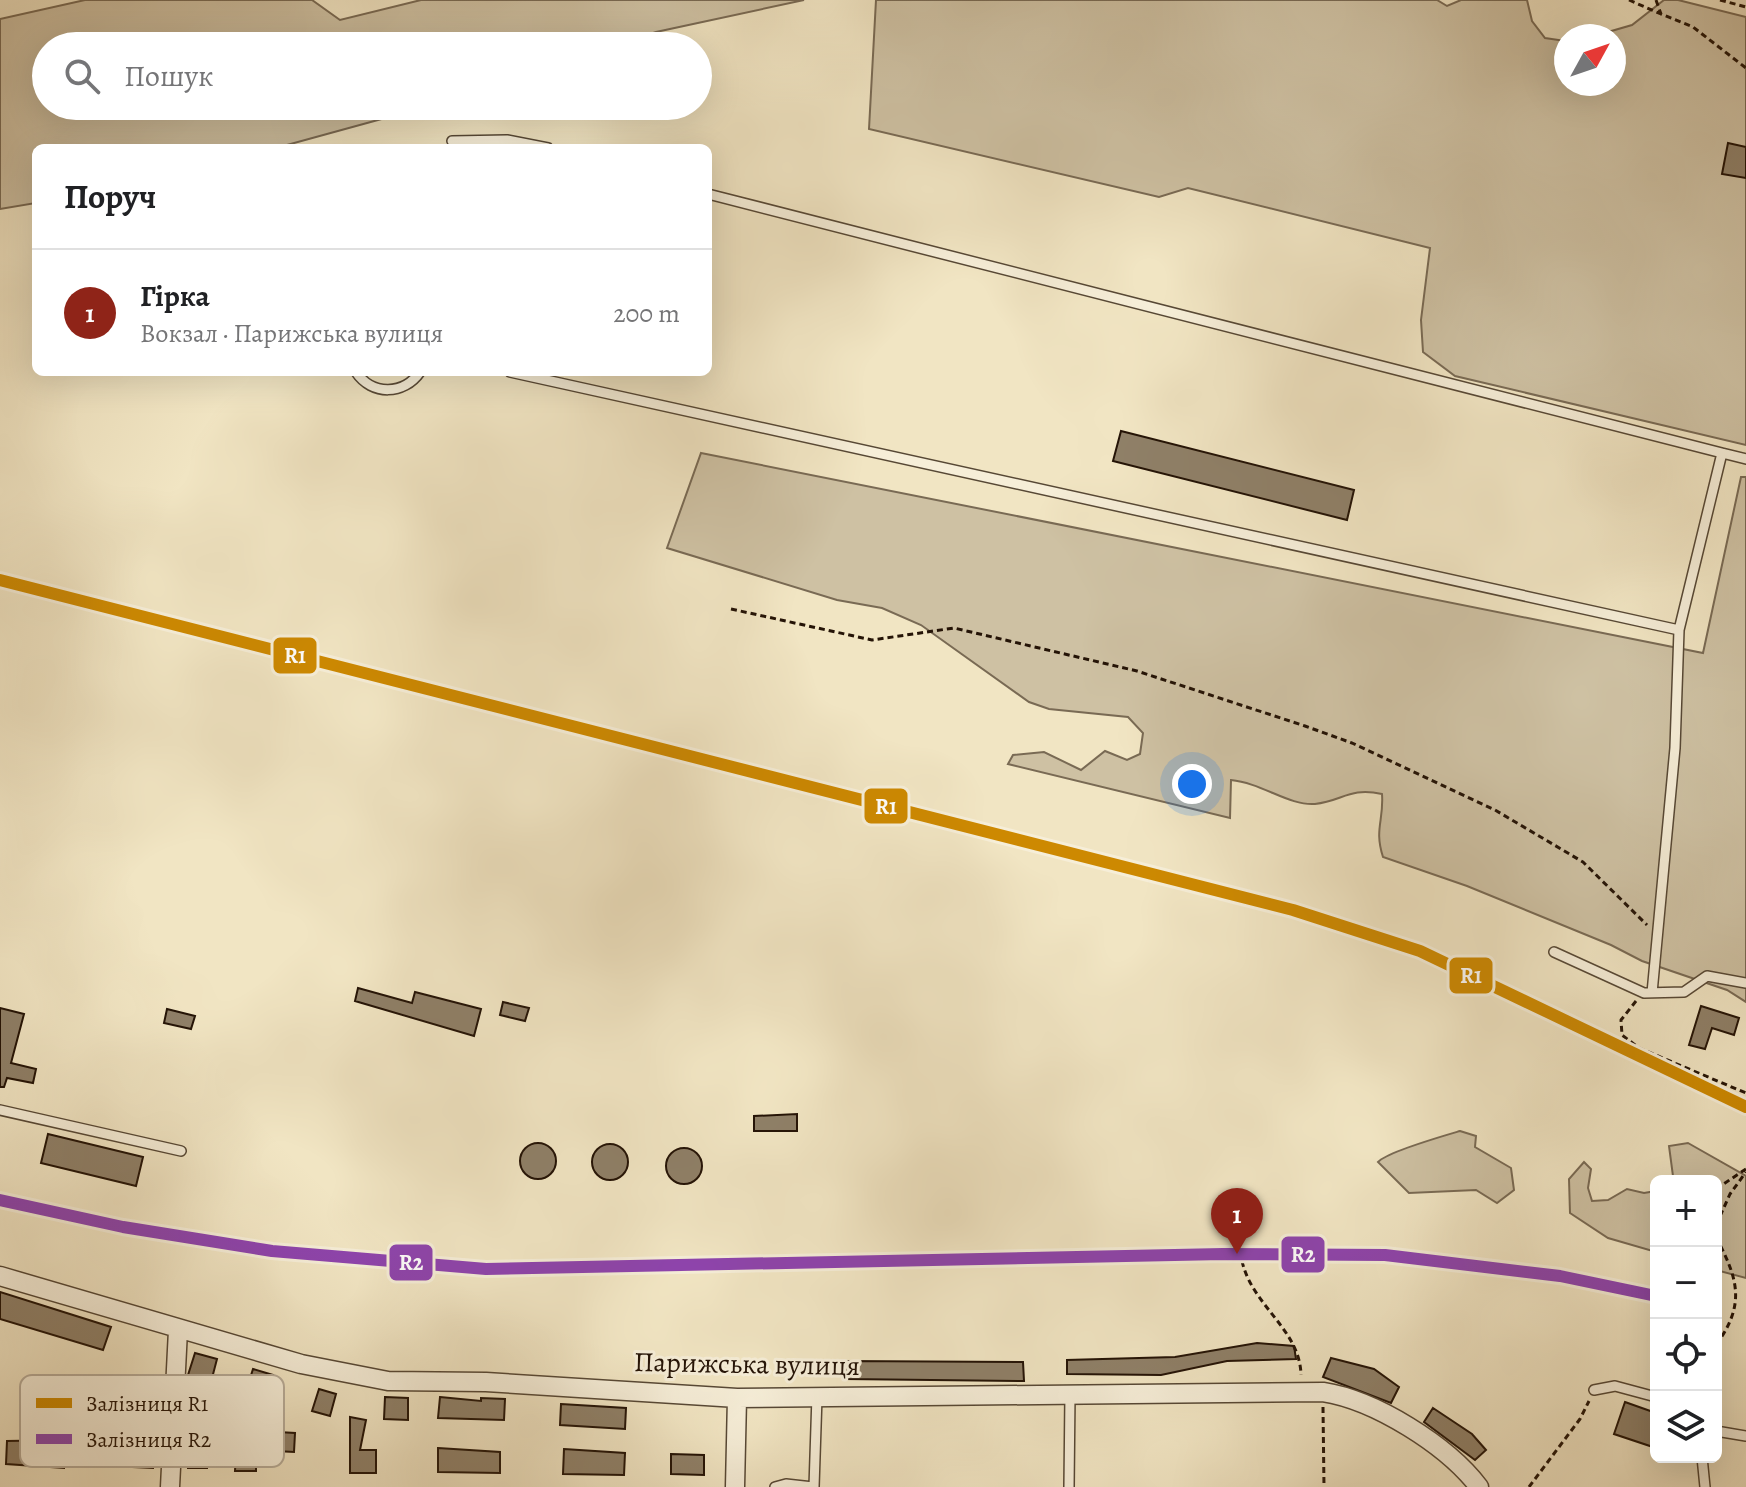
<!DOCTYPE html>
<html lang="uk">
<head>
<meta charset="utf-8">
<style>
  :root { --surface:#fff; --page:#f6f6f6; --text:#202124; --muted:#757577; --line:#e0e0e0; --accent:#8f2418 }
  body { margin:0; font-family:Alegreya,serif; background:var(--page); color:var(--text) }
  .controls { position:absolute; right:24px; bottom:24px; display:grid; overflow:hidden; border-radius:12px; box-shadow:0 8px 32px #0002 }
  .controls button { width:72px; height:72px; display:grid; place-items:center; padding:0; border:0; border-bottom:2px solid var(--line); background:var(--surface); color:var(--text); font:40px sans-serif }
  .compass { position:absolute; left:1554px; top:24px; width:72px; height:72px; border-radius:50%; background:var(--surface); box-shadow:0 8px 32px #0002; rotate:50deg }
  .you { position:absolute; left:1192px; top:784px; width:28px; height:28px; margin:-20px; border:6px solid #fff; border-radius:50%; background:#1a73e8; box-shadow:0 0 0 12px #1a73e833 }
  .badge { display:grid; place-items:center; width:52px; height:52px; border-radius:50%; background:var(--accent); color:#fff; font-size:26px; font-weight:700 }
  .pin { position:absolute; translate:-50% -66px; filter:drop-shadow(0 2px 4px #0008) }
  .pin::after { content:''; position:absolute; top:42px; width:28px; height:24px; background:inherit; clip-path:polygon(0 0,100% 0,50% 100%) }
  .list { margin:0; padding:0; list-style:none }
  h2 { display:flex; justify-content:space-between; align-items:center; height:104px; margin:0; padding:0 32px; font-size:34px }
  h2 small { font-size:26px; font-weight:400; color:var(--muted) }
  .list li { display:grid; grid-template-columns:52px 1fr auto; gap:24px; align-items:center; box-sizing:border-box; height:128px; padding:0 32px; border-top:2px solid var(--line) }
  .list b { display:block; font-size:30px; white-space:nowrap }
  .list p { margin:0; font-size:26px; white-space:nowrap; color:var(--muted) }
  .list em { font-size:26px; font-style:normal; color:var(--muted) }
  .icon { flex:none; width:44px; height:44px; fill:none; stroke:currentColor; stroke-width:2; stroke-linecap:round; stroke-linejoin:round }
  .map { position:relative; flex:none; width:1746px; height:1487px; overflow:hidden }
  .search { position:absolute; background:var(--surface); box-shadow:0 8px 32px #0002; left:32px; top:32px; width:680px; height:88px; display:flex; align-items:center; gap:20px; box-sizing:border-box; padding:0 28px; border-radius:44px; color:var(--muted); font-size:30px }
  .panel { position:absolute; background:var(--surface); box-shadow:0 8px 32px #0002; left:32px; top:144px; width:680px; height:232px; border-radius:12px }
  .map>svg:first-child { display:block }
  .green { fill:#cec1a3; stroke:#796a54; stroke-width:2 }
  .building { fill:#8f8068; stroke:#241306; stroke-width:2 }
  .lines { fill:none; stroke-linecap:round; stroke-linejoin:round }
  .service-casing { stroke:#574835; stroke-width:12 }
  .minor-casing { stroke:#574835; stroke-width:21 }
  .path { stroke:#241306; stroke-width:3; stroke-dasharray:6 4; stroke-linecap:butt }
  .service { stroke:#f6eed8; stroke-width:9 }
  .minor { stroke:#f6eed8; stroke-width:18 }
  .rail-1-casing { stroke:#f6eed8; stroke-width:18 }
  .rail-2-casing { stroke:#f6eed8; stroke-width:18 }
  .rail-1 { stroke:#cd8901; stroke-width:12 }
  .rail-2 { stroke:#8e44ad; stroke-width:12 }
  .labels { text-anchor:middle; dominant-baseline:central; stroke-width:6; stroke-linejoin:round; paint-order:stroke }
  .street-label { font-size:28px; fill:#241306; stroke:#f6eed8 }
  .key { fill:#f6eed8; stroke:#b7ac99; stroke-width:2 }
  .key-label { font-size:22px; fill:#241306 }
  .line-badge { stroke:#f6eed8; stroke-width:3 }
  .badge-label { font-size:22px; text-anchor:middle; font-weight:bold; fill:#fff }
</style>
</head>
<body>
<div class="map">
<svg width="1746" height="1487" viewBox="0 0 1746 1487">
  <rect width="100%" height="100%" fill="#f1e5c3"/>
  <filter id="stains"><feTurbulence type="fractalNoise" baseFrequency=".0025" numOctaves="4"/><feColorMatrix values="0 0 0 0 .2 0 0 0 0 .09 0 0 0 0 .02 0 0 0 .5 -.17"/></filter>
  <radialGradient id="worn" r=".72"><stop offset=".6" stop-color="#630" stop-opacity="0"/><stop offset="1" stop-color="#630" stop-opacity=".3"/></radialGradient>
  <!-- green -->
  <path class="green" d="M85,0H312L340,20L421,0H804L656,32L616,46H46V106H429L276,148H36V203L0,209V19Z
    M876,0H1437L1447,6L1461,0H1527L1532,21L1545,38L1566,41V84H1614V36H1594L1632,25L1664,0H1678L1746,17V445L1455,376L1423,352L1421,320L1430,248L1188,188L1159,197L869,129Z
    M701,453L1703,653L1741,477H1746V1002L1727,990L1642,961L1611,945L1467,886L1383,857C1374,829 1384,821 1382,794C1349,787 1343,801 1315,804C1289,806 1262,783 1231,780L1230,818L1008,764L1013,755L1044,752L1081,770L1105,751L1127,760L1140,754L1143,733L1128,717L1049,709L1029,702L921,625L882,608L837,600L667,548Z
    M1460,1131L1476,1136L1475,1147L1511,1168L1514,1190L1497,1203L1476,1190L1409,1193L1378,1162C1387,1152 1443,1136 1460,1131Z
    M1688,1143L1746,1176V1278L1716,1270V1181H1667L1673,1176L1669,1146Z
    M1584,1162L1591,1169L1588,1188L1592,1201L1608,1200L1627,1189L1644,1193L1656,1191V1252L1608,1238L1570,1213L1569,1179Z"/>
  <!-- building -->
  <path class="building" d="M1728,143L1746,147V178L1722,174Z
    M1121,431L1354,490L1347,520L1113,461Z
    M358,988L412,1003L415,992L481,1009L474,1036L355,1001Z
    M503,1002L529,1008L525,1021L500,1015Z
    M1701,1006L1739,1018L1734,1035L1712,1028L1705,1049L1689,1045Z
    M0,1008L24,1014L11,1063L36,1069L33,1083L7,1078L4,1087H0Z
    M167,1009L195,1016L191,1029L164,1023Z
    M797,1114V1131H754V1116Z
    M48,1134L143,1157L136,1186L41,1163Z
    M520 1161a18 18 0 1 1 36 0a18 18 0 1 1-36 0Z
    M592 1162a18 18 0 1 1 36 0a18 18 0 1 1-36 0Z
    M666 1166a18 18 0 1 1 36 0a18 18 0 1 1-36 0Z
    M0,1292L111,1327L103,1350L0,1319Z
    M1257,1343L1294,1346L1296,1359L1227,1361L1161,1375L1067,1374V1360L1175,1357Z
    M195,1353L217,1359L211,1382L188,1375Z
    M1331,1358L1374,1369L1399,1387L1391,1403L1323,1377Z
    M843,1361L1023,1362L1024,1381L845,1379Z
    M253,1369L273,1375L268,1394L247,1388Z
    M319,1389L336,1394L330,1416L312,1411Z
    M385,1397L408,1398V1420L384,1419Z
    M440,1397L481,1401V1398L505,1399L504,1420L438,1418Z
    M1625,1402L1656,1413V1448L1614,1434Z
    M561,1404L626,1408L625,1429L560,1425Z
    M1433,1408L1472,1434L1486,1450L1475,1460L1424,1422Z
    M350,1417L366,1420L360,1450H376V1473H350Z
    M278,1432L295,1433L294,1452L276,1451Z
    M64,1440V1468L6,1464L7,1441Z
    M133,1440L154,1441L153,1468L133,1467Z
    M188,1445H207V1468H188Z
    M438,1448L500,1452V1473L438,1472Z
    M564,1449L625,1453L624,1475L563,1474Z
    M236,1451L256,1452V1471H235Z
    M671,1454L704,1455V1475L671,1474Z"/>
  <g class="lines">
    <!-- service casing -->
    <g class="service-casing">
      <path id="service" d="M452,141L507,140L548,148
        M708,194L1722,453
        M356,372C372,396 404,395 420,372
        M510,372L1679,630L1722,453L1746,459
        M1554,952L1644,993L1684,992L1707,976L1746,983
        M1652,993L1675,748L1679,630
        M0,1110L181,1151
        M1594,1390L1615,1386L1656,1397
        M1716,1431L1746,1436
        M1702,1457L1705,1487
        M775,1487L786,1484L813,1487
        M814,1487L817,1396
        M1069,1487L1070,1394"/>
    </g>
    <!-- minor casing -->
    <g class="minor-casing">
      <path id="minor" d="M0,1276L301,1364L388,1381L486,1382L737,1398L1323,1392C1375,1400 1447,1445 1479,1487
        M170,1487L178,1330
        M735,1487L737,1398"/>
    </g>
    <!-- path -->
    <path class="path" d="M1629,0L1661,14
      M1656,0L1661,14L1693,27L1746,68
      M1720,0L1746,7
      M731,609L872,640L954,628L1137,671L1305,726L1352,743L1495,810L1583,862L1647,925
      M1636,1001L1621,1020L1622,1035L1639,1048L1746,1093
      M1716,1189L1746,1169
      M1716,1225L1730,1194L1746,1172
      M1716,1237C1738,1279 1746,1304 1716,1345
      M1242,1261C1252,1306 1300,1329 1301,1375
      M1323,1407L1324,1487
      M1529,1487L1580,1419L1589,1401"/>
    <!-- service -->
    <use href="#service" class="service"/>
    <!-- minor -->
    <use href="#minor" class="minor"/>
    <!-- rail-1 casing -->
    <g class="rail-1-casing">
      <path id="rail-1" d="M0,580L1293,910L1420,951L1746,1107"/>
    </g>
    <!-- rail-2 casing -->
    <g class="rail-2-casing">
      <path id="rail-2" d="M0,1200L123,1227L272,1251L486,1269L1223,1254L1385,1255L1560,1276L1656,1296"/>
    </g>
    <!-- rail-1 -->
    <use href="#rail-1" class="rail-1"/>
    <!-- rail-2 -->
    <use href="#rail-2" class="rail-2"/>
  </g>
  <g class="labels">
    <!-- street labels -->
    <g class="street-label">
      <text transform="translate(747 1364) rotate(1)">Парижська вулиця</text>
    </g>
  </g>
  <!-- legend -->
  <rect x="20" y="1375" width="264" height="92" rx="12" class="key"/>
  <rect x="36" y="1398" width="36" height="10" fill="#cd8901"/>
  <rect x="36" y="1434" width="36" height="10" fill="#8e44ad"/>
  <g class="key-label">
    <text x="86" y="1411">Залізниця R1</text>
    <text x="86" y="1447">Залізниця R2</text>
  </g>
  <g class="line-badge">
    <rect x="272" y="636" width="46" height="39" rx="8" fill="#cd8901"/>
    <rect x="863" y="787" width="46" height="38" rx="8" fill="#cd8901"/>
    <rect x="1448" y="956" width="46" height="39" rx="8" fill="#cd8901"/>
    <rect x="1280" y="1235" width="46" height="39" rx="8" fill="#8e44ad"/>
    <rect x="388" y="1243" width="46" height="39" rx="8" fill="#8e44ad"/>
  </g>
  <g class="badge-label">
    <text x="295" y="663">R1</text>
    <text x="886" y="814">R1</text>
    <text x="1471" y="983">R1</text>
    <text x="1303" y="1262">R2</text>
    <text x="411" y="1270">R2</text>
  </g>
  <rect width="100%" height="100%" filter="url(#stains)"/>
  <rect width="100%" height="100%" fill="url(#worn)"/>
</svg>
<div class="controls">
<button>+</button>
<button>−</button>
<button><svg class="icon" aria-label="locate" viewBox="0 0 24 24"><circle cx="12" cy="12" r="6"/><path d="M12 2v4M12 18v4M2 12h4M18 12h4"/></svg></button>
<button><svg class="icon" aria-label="layers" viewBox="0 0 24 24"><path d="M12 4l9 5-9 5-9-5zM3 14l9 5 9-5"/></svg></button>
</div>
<svg class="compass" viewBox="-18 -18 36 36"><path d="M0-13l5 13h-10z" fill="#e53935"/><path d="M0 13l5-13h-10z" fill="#757577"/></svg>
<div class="you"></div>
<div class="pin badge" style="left:1237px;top:1254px">1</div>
<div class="search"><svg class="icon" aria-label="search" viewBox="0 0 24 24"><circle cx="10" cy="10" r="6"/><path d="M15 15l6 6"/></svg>Пошук</div>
<section class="panel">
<h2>Поруч<small></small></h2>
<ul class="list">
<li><span class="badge">1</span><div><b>Гірка</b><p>Вокзал · Парижська вулиця</p></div><em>200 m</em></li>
</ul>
</section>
</div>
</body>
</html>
